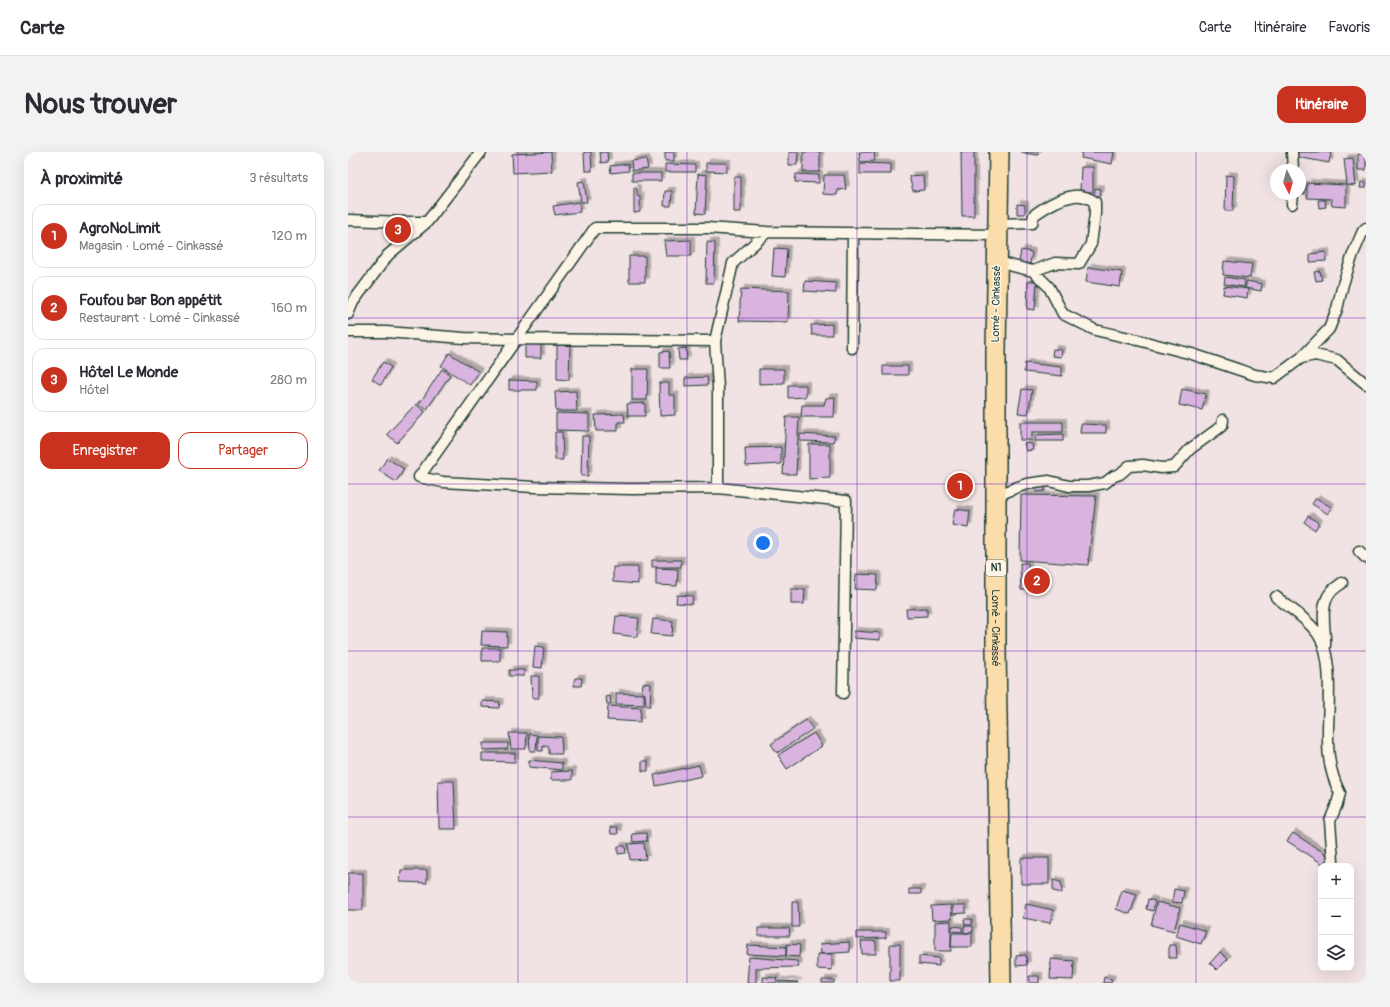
<!DOCTYPE html>
<html lang="fr">
<head>
<meta charset="utf-8">
<style>
  :root { --surface:#fff; --page:#f2f2f3; --text:#2b2b33; --muted:#7c7c81; --line:#e1e1e2; --accent:#c8321e }
  body { margin:0; font-family:Pangolin,sans-serif; background:var(--page); color:var(--text) }
  .controls { position:absolute; right:12px; bottom:12px; display:grid; overflow:hidden; border-radius:8px; box-shadow:0 4px 16px #0002 }
  .controls button { width:36px; height:36px; display:grid; place-items:center; padding:0; border:0; border-bottom:1px solid var(--line); background:var(--surface); color:var(--text); font:20px sans-serif }
  .compass { position:absolute; left:922px; top:12px; width:36px; height:36px; border-radius:50%; background:var(--surface); box-shadow:0 4px 16px #0002; rotate:174deg }
  .you { position:absolute; left:415px; top:391px; width:14px; height:14px; margin:-10px; border:3px solid #fff; border-radius:50%; background:#1a73e8; box-shadow:0 0 0 6px #1a73e833 }
  .badge { display:grid; place-items:center; width:26px; height:26px; border-radius:50%; background:var(--accent); color:#fff; font-size:13px; font-weight:700 }
  .pin { position:absolute; translate:-50% -50%; border:2px solid #fff; box-shadow:0 1px 4px #0006 }
  .list { margin:0; padding:0; list-style:none }
  h2 { display:flex; justify-content:space-between; align-items:center; height:52px; margin:0; padding:0 16px; font-size:17px }
  h2 small { font-size:13px; font-weight:400; color:var(--muted) }
  .list li { display:grid; grid-template-columns:26px 1fr auto; gap:12px; align-items:center; box-sizing:border-box; height:64px; margin:0 8px 8px; padding:0 8px; border:1px solid var(--line); border-radius:12px }
  .list b { display:block; font-size:15px; white-space:nowrap }
  .list p { margin:0; font-size:13px; white-space:nowrap; color:var(--muted) }
  .list em { font-size:13px; font-style:normal; color:var(--muted) }
  .actions { display:flex; gap:8px; padding:12px 16px }
  .actions a { flex:1; padding:9px 0; border:1px solid var(--accent); border-radius:12px; text-align:center; font-size:14px; color:var(--accent) }
  .actions .main { background:var(--accent); color:#fff }
  .icon { flex:none; width:22px; height:22px; fill:none; stroke:currentColor; stroke-width:2; stroke-linecap:round; stroke-linejoin:round }
  .map { position:relative; flex:none; width:1018px; height:831px; overflow:hidden; border-radius:12px }
  header { display:flex; align-items:center; gap:24px; box-sizing:border-box; height:56px; padding:0 20px; background:var(--surface); border-bottom:1px solid var(--line) }
  header strong { font-size:19px }
  nav { display:flex; gap:22px; margin-inline-start:auto; font-size:14px }
  .intro { display:flex; align-items:center; justify-content:space-between; box-sizing:border-box; height:96px; padding:0 24px }
  h1 { margin:0; font-size:28px }
  .button { padding:10px 18px; border-radius:12px; background:var(--accent); color:#fff; font-size:14px; font-weight:700 }
  main { display:flex; gap:24px; padding:0 24px }
  aside { flex:1; background:var(--surface); border-radius:12px; box-shadow:0 4px 16px #0002 }
  .map>svg:first-child { display:block }
  .building { fill:#d8b4de; stroke:#1f3d34; filter:url(#shadow) }
  .lines { fill:none; stroke-linecap:round; stroke-linejoin:round }
  .street-casing { stroke:#1f3d34; stroke-width:13 }
  .highway-casing { stroke:#1f3d34; stroke-width:22 }
  .street { stroke:#fcf5e5; stroke-width:10 }
  .highway { stroke:#fbddab; stroke-width:19 }
  .grid { fill:none; stroke:#7b2cbf; stroke-width:1; stroke-opacity:0.55 }
  .labels { text-anchor:middle; dominant-baseline:central; stroke-width:3; stroke-linejoin:round; paint-order:stroke }
  .shield { fill:#fcf5e5; stroke:#617469; stroke-width:1 }
  .shield-label { font-size:10px; font-weight:bold; fill:#1f3d34 }
  .street-label { font-size:11px; fill:#1f3d34; stroke:#fcf5e5 }
</style>
</head>
<body>
<header>
<strong>Carte</strong>
<nav><a>Carte</a><a>Itinéraire</a><a>Favoris</a></nav>
</header>
<div class="intro"><h1>Nous trouver</h1><a class="button">Itinéraire</a></div>
<main>
<aside>
<h2>À proximité<small>3 résultats</small></h2>
<ul class="list">
<li><span class="badge">1</span><div><b>AgroNoLimit</b><p>Magasin · Lomé - Cinkassé</p></div><em>120 m</em></li>
<li><span class="badge">2</span><div><b>Foufou bar Bon appétit</b><p>Restaurant · Lomé - Cinkassé</p></div><em>160 m</em></li>
<li><span class="badge">3</span><div><b>Hôtel Le Monde</b><p>Hôtel</p></div><em>280 m</em></li>
</ul>
<div class="actions"><a class="main">Enregistrer</a><a>Partager</a></div>
</aside>
<div class="map">
<svg width="1018" height="831" viewBox="0 0 1018 831">
  <defs>
    <filter id="shadow"><feDropShadow dx="3.5" dy="-3.5" stdDeviation="0" flood-color="#0004"/></filter>
  </defs>
  <rect width="100%" height="100%" fill="#f1e2e3"/>
  <filter id="ink" filterUnits="userSpaceOnUse"><feTurbulence type="fractalNoise" baseFrequency=".025" numOctaves="2"/><feDisplacementMap in="SourceGraphic" scale="8" xChannelSelector="R" yChannelSelector="G"/><feConvolveMatrix kernelMatrix="1 2 1 2 8 2 1 2 1" color-interpolation-filters="sRGB"/></filter>
  <g filter="url(#ink)">
    <!-- building -->
    <path class="building" d="M203,0L204,19L165,21L164,2Z
      M236,0H243L244,19H237Z
      M252,0H259L260,10L253,11Z
      M317,0H326V9H317Z
      M441,0H450L449,13H441Z
      M455,0H472V20H455Z
      M511,0H526L527,9L512,10Z
      M613,0H626V64H614Z
      M674,0H690V3L674,1Z
      M734,0H766L764,12L733,6Z
      M950,0H979L983,1L981,11L949,5Z
      M1010,2H1018V18H1010Z
      M1005,6L1008,34L999,33L996,7Z
      M298,7L300,17L284,19L283,9Z
      M358,11H379V20L358,19Z
      M512,11L543,12V22H512Z
      M280,12L281,19L263,21L262,14Z
      M317,12L347,13V20H317Z
      M733,15H745V40H732Z
      M284,21H313V29H284Z
      M350,22L359,23L357,62L348,61Z
      M448,22L471,23V31L447,30Z
      M476,23H496L498,37L490,38L489,43L475,42Z
      M575,23L576,38L565,39L561,24Z
      M878,23L886,24L885,59H877Z
      M386,25H393V60H386Z
      M236,29L239,50H233L230,30Z
      M1013,30L1018,31V36H1012Z
      M959,31L998,33V55L984,54L983,47L959,46Z
      M953,33H957V42H953Z
      M286,35L289,37V44L292,45V60L286,61Z
      M747,36L753,37L752,44H746Z
      M317,39H324L323,54H316Z
      M970,48H977L978,55L971,56Z
      M231,50L232,60L207,63L205,54Z
      M669,52L677,53V62H669Z
      M343,88V104H318L316,89Z
      M359,90L367,91L366,131H358Z
      M426,96L439,97L437,125L424,124Z
      M673,98L684,100L682,112L671,110Z
      M978,100V109L962,110V102Z
      M281,104H297V130H281Z
      M876,109L904,112L902,126L875,123Z
      M740,115L774,120L772,135L738,130Z
      M972,119L974,128L968,129L966,120Z
      M877,125L897,128L896,135L876,132Z
      M457,129L488,131V141L456,139Z
      M680,129H689L687,158L679,157Z
      M899,129L914,132L913,139L897,136Z
      M876,134L900,137L899,146L875,142Z
      M393,137L441,139L440,170L391,169Z
      M484,172V183H464L463,173Z
      M177,191H193V206H177Z
      M209,193H222L221,228L209,227Z
      M338,196L339,208H331L330,197Z
      M705,197L714,198L713,205L704,204Z
      M321,199L322,216H312V200Z
      M101,201L131,220L122,233L93,214Z
      M35,210L43,215L33,233L24,227Z
      M677,211L714,215V224L676,220Z
      M535,214H560V223H535Z
      M94,217L102,223L79,257L71,252Z
      M284,217H300L299,248H284Z
      M411,217H436V231L411,232Z
      M359,225L360,233L337,234V226Z
      M161,228L189,229V238H161Z
      M311,231H321V243H327V263L312,264Z
      M440,233H458V245L440,246Z
      M674,237L684,238L680,262L670,261Z
      M834,237L858,242L854,258L831,253Z
      M228,239L229,259H208L207,240Z
      M487,245L486,265H453L454,253H476L478,246Z
      M297,251V264H280L279,252Z
      M68,252L77,260L49,291L39,282Z
      M208,261L241,262V279L208,278Z
      M276,262L277,270H270V279H248L247,263Z
      M438,265H451L448,322H435Z
      M672,270H715V280H684V288H672Z
      M733,272L758,273V281H732Z
      M207,280H214L215,308H207Z
      M452,282L487,284L485,290L452,289Z
      M715,282V289H687V283Z
      M234,284H241L240,324H233Z
      M676,291L684,292L685,298L678,299Z
      M461,292H482V326L461,327Z
      M433,295V312L398,314L397,296Z
      M39,306L56,317L48,330L31,319Z
      M688,334H697V339L688,340Z
      M673,343L748,344L740,413L672,408Z
      M968,346L983,355L980,362L964,352Z
      M607,357L622,359L620,376L604,373Z
      M960,364L971,371L967,378L956,370Z
      M304,408H333V415H304Z
      M672,411H680L681,438H673Z
      M265,415H290V432L265,430Z
      M308,416L330,417L329,434L308,433Z
      M508,422L530,423L529,438L507,437Z
      M443,437H457L456,452H443Z
      M329,443L345,444L344,452L328,451Z
      M579,456V464L559,465L558,457Z
      M268,464L291,466L289,485L266,482Z
      M305,467L325,469L324,484L303,482Z
      M134,479L159,480V494L133,493Z
      M506,479L532,481V488L506,486Z
      M187,494L196,495L194,516L185,515Z
      M134,496H152V509H134Z
      M161,518H176V524H161Z
      M183,524H191V546H184Z
      M227,526H234L233,534H226Z
      M295,531L303,532L302,554H298L297,542L294,540Z
      M268,541L296,542V553L268,552Z
      M262,544L263,552H259L258,545Z
      M134,549L152,550L151,556L134,555Z
      M260,554L293,556L292,570L259,568Z
      M458,568L465,577L429,601L423,592Z
      M161,581H179L178,597H163Z
      M466,581L474,594L439,617L430,603Z
      M181,582L189,583L188,599H182Z
      M190,584L213,585L214,602H201V598L200,594H195V599H190Z
      M135,591H160V597L135,598Z
      M134,601H167V610L134,609Z
      M181,608L214,611V618L181,615Z
      M294,609H300V619H294Z
      M351,613L354,624L308,634L306,623Z
      M224,619V628H203V620Z
      M90,629H106L108,677H91Z
      M262,675H269L270,682H263Z
      M298,681L299,689L285,690L284,682Z
      M945,681L981,704L975,712L939,689Z
      M296,691L298,707L282,708L280,692Z
      M270,694H277L278,701L270,702Z
      M673,706H701V732H673Z
      M53,718H79V731L52,730Z
      M0,721H15V758H0Z
      M705,728L713,730L714,741L705,739Z
      M561,737H573V742H561Z
      M826,737L836,739L834,751L824,750Z
      M774,738L789,742L782,762L768,757Z
      M800,747L807,749L805,759L798,757Z
      M444,750H450L451,775H444Z
      M809,750L832,756L826,779L803,773Z
      M678,752L705,758L702,771L675,766Z
      M603,753L604,767L584,768L583,754Z
      M605,753H618V761L605,762Z
      M616,767H624V773H617Z
      M603,769V799H587V770Z
      M832,771L858,779L853,792L828,784Z
      M604,774L614,775V780L604,779Z
      M616,774H625V780L616,781Z
      M410,776H441L442,784H410Z
      M508,780H538V786L508,787Z
      M604,781H624V795H603Z
      M513,789H528V802H514Z
      M501,790L502,800L473,802L472,792Z
      M439,792L452,793L451,805L438,804Z
      M542,792H552V829H542Z
      M400,793L438,795V804L399,802Z
      M821,793H828L829,806H821Z
      M872,800L880,807L869,818L862,811Z
      M469,802H484V818L469,817Z
      M678,803L679,813L668,814V804Z
      M571,804L591,806V814L571,812Z
      M401,805L449,809L451,815L408,816V831H399Z
      M703,807L726,809L725,828L702,827Z
      M681,824H691V831H682Z
      M415,825L429,826L428,831H415Z
      M756,825L764,827L763,831H755Z
      M474,828H486V831H474Z
      M430,829L450,830V831H430Z"/>
    <g class="lines">
      <!-- street casing -->
      <g class="street-casing">
        <path id="street" d="M944,0L945,18
          M944,52L945,42
          M0,68L55,70H79
          M650,72L684,71L686,63C697,55 713,46 726,44C734,43 741,46 747,50V62L743,92L731,112L707,111L685,119
          M419,80L385,111L367,189L370,236V336L284,337L187,335L95,330L71,325L247,76H359L419,80L650,83
          M649,110L685,119L701,135L715,162L747,178L786,187L844,202L907,223L926,226L953,206L967,203L989,208L1018,232
          M0,162L5,150L40,103L79,70L133,0
          M0,180H38L116,186L168,187L367,189
          M504,196L505,81
          M953,206L981,177L989,157L995,132L1005,102L1015,79L1018,76
          M370,336L498,349L495,541
          M647,345L667,336L679,332L701,329L721,334H740L757,331L766,324L772,322L781,314L795,313L813,316L826,315L842,297L874,274L875,268
          M1011,399L1018,406
          M928,445C941,455 956,465 966,477C988,500 979,558 980,588C980,607 983,624 992,641L989,652L982,669L985,709
          M977,494C978,476 971,456 982,441C985,437 990,434 994,431"/>
      </g>
      <!-- highway casing -->
      <g class="highway-casing">
        <g id="highway">
          <path id="s1" d="M651,0L648,200V497L653,831"/>
        </g>
      </g>
      <!-- street -->
      <use href="#street" class="street"/>
      <!-- highway -->
      <use href="#highway" class="highway"/>
    </g>
  </g>
  <!-- grid -->
  <path class="grid" d="M170,0V831M339,0V831M509,0V831M679,0V831M848,0V831M0,166H1018M0,332H1018M0,499H1018M0,665H1018"/>
  <g class="labels">
    <!-- shield labels -->
    <rect class="shield" x="638" y="408" width="20" height="16" rx="3"/>
    <g class="shield-label">
      <text x="648" y="416">N1</text>
    </g>
    <!-- street labels -->
    <g class="street-label">
      <text transform="translate(648 152) rotate(-89)">Lomé - Cinkassé</text>
      <text stroke="none"><textPath href="#s1" startOffset="476">Lomé - Cinkassé</textPath></text>
    </g>
  </g>
</svg>
<div class="controls">
<button>+</button>
<button>−</button>
<button><svg class="icon" aria-label="layers" viewBox="0 0 24 24"><path d="M12 4l9 5-9 5-9-5zM3 14l9 5 9-5"/></svg></button>
</div>
<svg class="compass" viewBox="-18 -18 36 36"><path d="M0-13l5 13h-10z" fill="#e53935"/><path d="M0 13l5-13h-10z" fill="#7c7c81"/></svg>
<div class="you"></div>
<div class="pin badge" style="left:612px;top:334px">1</div>
<div class="pin badge" style="left:689px;top:429px">2</div>
<div class="pin badge" style="left:50px;top:78px">3</div>
</div>
</main>
</body>
</html>
